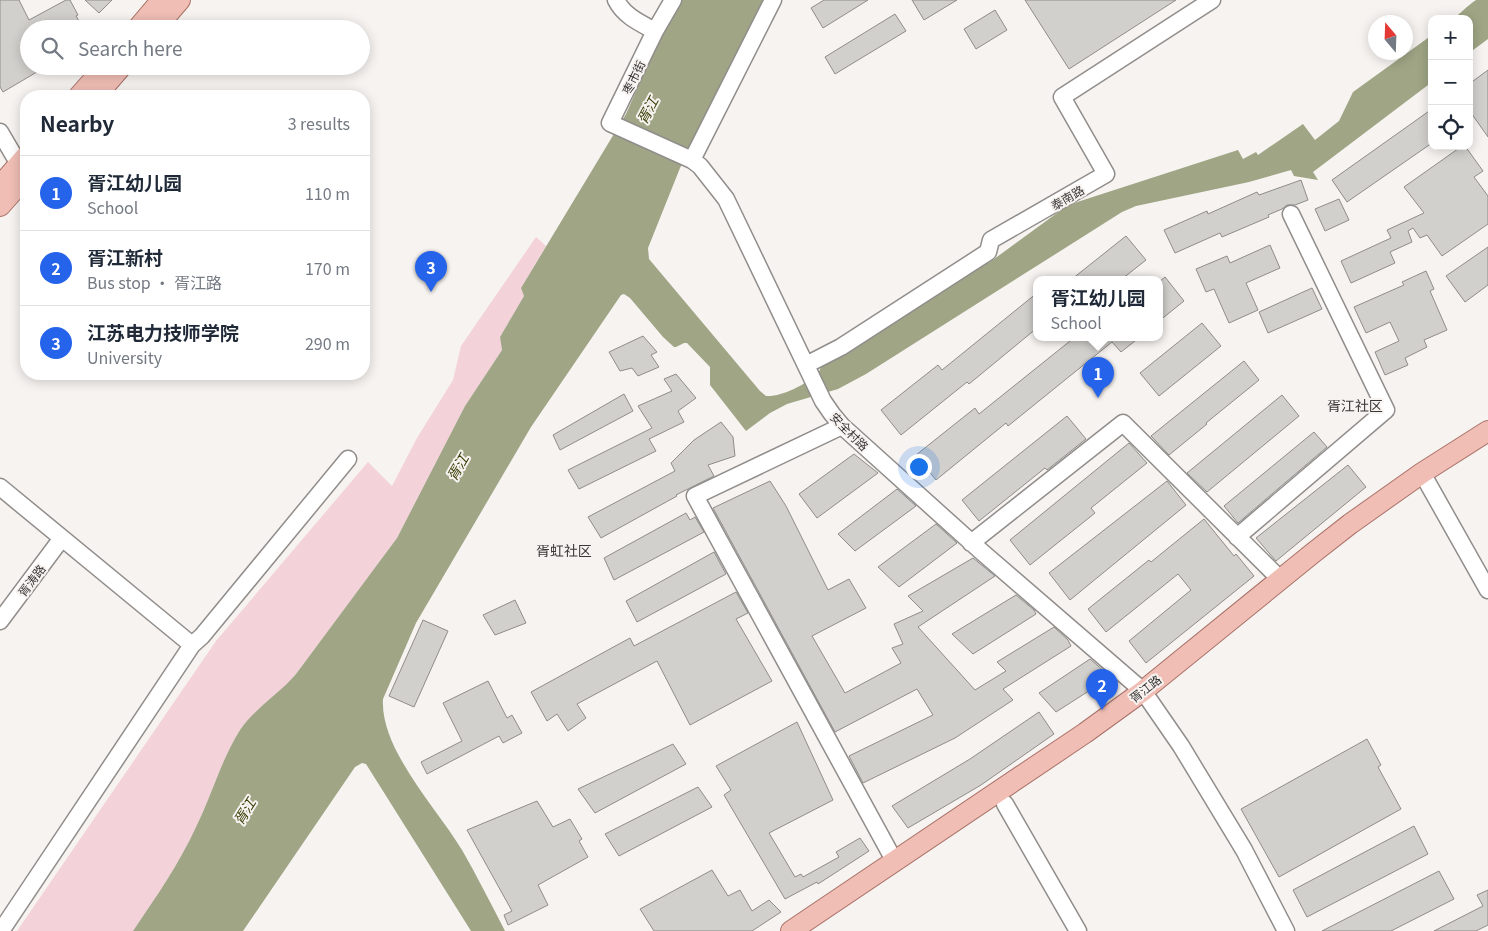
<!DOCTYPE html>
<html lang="en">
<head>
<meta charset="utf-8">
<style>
  :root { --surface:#fff; --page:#f2f2f3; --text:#1f2937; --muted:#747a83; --line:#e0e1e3; --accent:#2563eb }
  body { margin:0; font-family:Georgia,"Noto Sans SC",serif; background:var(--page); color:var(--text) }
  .controls { position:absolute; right:15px; top:15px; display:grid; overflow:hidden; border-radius:10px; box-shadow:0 2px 12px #0003 }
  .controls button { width:45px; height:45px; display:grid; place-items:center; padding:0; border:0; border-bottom:1px solid var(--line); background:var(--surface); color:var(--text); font:25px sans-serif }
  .compass { position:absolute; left:1368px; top:15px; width:45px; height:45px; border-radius:50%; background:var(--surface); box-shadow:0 2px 12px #0003; rotate:341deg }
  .you { position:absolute; left:918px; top:466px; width:18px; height:18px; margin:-12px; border:4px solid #fff; border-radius:50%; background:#1a73e8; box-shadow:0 0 0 8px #1a73e833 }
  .badge { display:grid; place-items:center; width:32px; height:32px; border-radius:50%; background:var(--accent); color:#fff; font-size:16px; font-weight:700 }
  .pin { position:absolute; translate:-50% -41px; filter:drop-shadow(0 1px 2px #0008) }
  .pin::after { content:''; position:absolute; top:26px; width:18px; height:15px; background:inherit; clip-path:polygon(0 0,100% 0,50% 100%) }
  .popup { position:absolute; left:1033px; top:276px; width:130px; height:65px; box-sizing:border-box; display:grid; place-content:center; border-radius:10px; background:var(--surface); filter:drop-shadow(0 1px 4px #0005); font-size:16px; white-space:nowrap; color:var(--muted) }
  .popup b { font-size:19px; color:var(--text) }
  .popup::after { content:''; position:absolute; left:50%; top:100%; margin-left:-10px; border:10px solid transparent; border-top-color:var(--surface) }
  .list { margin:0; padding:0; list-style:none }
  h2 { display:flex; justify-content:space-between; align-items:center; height:65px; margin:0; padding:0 20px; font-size:21px }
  h2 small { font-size:16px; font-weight:400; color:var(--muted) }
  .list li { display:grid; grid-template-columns:32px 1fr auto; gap:15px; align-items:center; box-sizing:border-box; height:75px; padding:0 20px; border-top:1px solid var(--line) }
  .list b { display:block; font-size:19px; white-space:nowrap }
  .list p { margin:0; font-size:16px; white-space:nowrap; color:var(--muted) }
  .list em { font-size:16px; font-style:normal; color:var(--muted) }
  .icon { flex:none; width:28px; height:28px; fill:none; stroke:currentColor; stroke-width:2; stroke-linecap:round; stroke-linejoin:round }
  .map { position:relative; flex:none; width:1488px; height:931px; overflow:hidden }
  .search { position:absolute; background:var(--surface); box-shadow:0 2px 12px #0003; left:20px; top:20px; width:350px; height:55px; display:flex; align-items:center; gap:12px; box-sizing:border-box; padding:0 18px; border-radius:28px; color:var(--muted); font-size:19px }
  .panel { position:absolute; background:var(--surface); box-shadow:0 2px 12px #0003; left:20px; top:90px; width:350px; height:290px; border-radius:20px }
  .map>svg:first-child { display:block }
  .green { fill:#f3d2da }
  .water { fill:#9fa585 }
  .building { fill:#d2d0cc; stroke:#8e8d89 }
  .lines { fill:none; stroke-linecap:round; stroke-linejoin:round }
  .minor-casing { stroke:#918d8b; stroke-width:19 }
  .major-casing { stroke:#a97269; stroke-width:22 }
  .minor { stroke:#fff; stroke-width:16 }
  .major { stroke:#f0beb5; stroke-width:20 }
  .labels { text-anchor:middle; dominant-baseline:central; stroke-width:4; stroke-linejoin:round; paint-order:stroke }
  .street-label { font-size:12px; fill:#383736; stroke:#f7f3f0 }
  .water-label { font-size:14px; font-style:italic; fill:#383f06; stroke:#f7f3f0 }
  .neighbourhood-label { font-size:14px; fill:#383736; stroke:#f7f3f0 }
</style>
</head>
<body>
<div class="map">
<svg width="1488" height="931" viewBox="0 0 1488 931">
  <rect width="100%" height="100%" fill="#f7f3f0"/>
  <!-- green -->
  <path class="green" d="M536,237L546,246L521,288L524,296L500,337L502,350L465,406L397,538L296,674C279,694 255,708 240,730C221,760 212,795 196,827C179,864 156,897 133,931H17L216,641L368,462L392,486L417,438L453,380L461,346Z"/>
  <!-- water -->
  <path class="water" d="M679,0H765L680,168L648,248L649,259L760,391L766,396C782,397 804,385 816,375C819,373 820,369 822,365L973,269L990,262L1068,205L1238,150L1243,159L1256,152L1258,155L1303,124L1315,140L1339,121L1353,92L1432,35V82L1313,172L1318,180L1294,176L1291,170L1249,182L1136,206L1122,212L866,374L838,389L787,404L770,413L746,431L710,385V367L687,343H684L676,347H674L663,337L630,298L624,294L621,295L531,427L416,623L383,699C380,749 436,807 462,850C477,876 491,904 505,931H471L366,764L362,763L355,767L243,931H133C156,897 179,864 196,827C212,795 221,760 240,730C255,708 279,694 296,674L397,538L465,406L502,350L500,337L524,296L521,288L626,114L656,46Z
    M1476,0H1488V39L1469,53V19H1453C1461,13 1467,6 1476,0Z"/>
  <!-- building -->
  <path class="building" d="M0,0H19L29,20L66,0H70L78,15L76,16L84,29H29V66H47L3,92L0,87Z
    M85,0H112L99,13Z
    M824,0H868L823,28L811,8Z
    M912,0H957L924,20Z
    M1025,0H1176L1069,69Z
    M995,10L1007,30L976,49L964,29Z
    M895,14L906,31L835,74L825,57Z
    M1488,70V137L1469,110V84Z
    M1432,109V143L1347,202L1332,180Z
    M1462,146H1465L1483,171L1474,177L1488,196V224L1442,256L1427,235L1420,238L1413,228L1408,231L1412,242L1390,252L1395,263L1351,283L1341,261L1391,238L1387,230L1424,213L1404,187Z
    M1301,180L1308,200L1295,205H1287L1282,209L1268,215L1269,217L1222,237L1220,233L1175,253L1164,230L1207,211L1208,214L1257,192L1259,195Z
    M1339,199L1349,220L1325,231L1315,209Z
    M1126,236L1146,260L1122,279H1072Z
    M1270,245L1280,268L1246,283L1258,310L1229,323L1214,289L1206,292L1196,269L1227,256L1230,263Z
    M1488,247V285L1465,302L1446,276Z
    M1426,271L1434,289L1430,291L1447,330L1424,340L1427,347L1405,358L1408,365L1385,375L1375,352L1399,341L1390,322L1366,333L1354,307L1404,285L1402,282Z
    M1165,277L1184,301L1159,321V282Z
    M1312,288L1322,309L1268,333L1259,312Z
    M1037,293V328L969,384L967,382L901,435L881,410L938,365L942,370Z
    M1202,323L1221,346L1159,396L1140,373Z
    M643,336L657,352L651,355L659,367L638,376L632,368L620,371L609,352Z
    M1075,337H1140L1121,352L1112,342L1008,426L1006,423L936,480L916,455L975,408L979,414Z
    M1244,361L1259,380L1206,423L1207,424L1169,455L1151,436Z
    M676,374L696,398L678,411L684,422L649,439L656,451L579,489L568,470L652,428L638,406L672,391L664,379Z
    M624,394L633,411L560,450L553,435Z
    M1282,395L1299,416L1207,492L1187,473Z
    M1067,416L1086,439L1047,470L1045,468L979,521L962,500Z
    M721,422L733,437L735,456L708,465L714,476L676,495L677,496L601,538L588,517L675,471L671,463L694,440Z
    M1314,432L1327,447L1238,523L1224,506Z
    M1129,443L1147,463L1091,508L1095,513L1030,565L1010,540Z
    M854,454L878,473L817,518L799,494Z
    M1348,465L1366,487L1276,561L1256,538Z
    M770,481L786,506L828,590L849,579L866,608L812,636L845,693L901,663L892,648L903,644L894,624L923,611L908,596L973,558L995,576L918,627L975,690L1006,671L997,662L1054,627L1068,640L1071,646L1003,689L1013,700L955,738L863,783L849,756L933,715L917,689L835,732L713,508Z
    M1167,481L1186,505L1070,600L1049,573Z
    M897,489L916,506L855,551L838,534Z
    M686,513L690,520L695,517L704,532L614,580L604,558Z
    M1204,519L1234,556L1236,554L1254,576L1146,663L1129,641L1191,590L1178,574L1106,632L1088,609L1149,560L1151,562Z
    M936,524L957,543L899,587L878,567Z
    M714,552L726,574L637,622L626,601Z
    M736,592L748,613L736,619L772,681L690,725L657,661L577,704L586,718L568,731L557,714L547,721L531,692L630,638L634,646Z
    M1016,595L1034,610L1036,614L973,654L952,634Z
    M515,600L526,623L495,635L483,615Z
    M423,620L448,631L414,707L389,696Z
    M1090,659L1105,672L1109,678L1056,712L1039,693Z
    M488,681L507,718L512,715L522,733L503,743L499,736L427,774L421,762L462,741L443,703Z
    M1039,712L1054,734L981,785L908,828L892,806L970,759Z
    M797,722L833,800L769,833L795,877L801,874L803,877L839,857L836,852L860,838L869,851L818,884L817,882L785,899L724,795L731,790L716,766Z
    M1367,739L1381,765L1378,767L1401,809L1279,877L1241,809Z
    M673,744L686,764L595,813L578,789Z
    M698,787L712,807L619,856L605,834Z
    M537,801L553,827L570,819L582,839L579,841L588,857L538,885L548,905L508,925L504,915L512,911L467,830Z
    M1414,826L1428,854L1307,917L1293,890Z
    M712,870L728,896L740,890L752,911L769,900L781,912L752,931H654L640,909Z
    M1439,871L1454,899L1391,931H1322Z
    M1488,890V925L1476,931H1434L1483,906L1477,895Z"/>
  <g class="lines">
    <!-- minor casing -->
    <g class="minor-casing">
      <path id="minor" d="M616,0C624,16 640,23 655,31
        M673,0L655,31L610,123L692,160L700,166L726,199L823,401L832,414L842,426L982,552L1143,691L1181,746L1244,850L1286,931
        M0,132L24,173
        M692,160L773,0
        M806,365L841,347L988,252L991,240L1106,174L1062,97L1212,0
        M842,426L695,496L895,862
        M1422,473L1488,590
        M0,487L192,645
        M1237,537L1386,410L1291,214
        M971,543L1123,423L1280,579
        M0,621L62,538
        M1005,804L1078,931
        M1,931L192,645L202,636L348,459"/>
    </g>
    <!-- major casing -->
    <g class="major-casing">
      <path id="major" d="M137,29L159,3
        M155,29L180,0
        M79,96L102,70
        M96,96L122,66
        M0,186L26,156
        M0,206L25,178
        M791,931L1085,733L1143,691L1313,553L1350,524L1422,473L1488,431"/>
    </g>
    <!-- minor -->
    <use href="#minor" class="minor"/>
    <!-- major -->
    <use href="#major" class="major"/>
  </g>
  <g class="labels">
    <!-- street labels -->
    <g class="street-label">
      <text transform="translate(633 77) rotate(-64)">枣市街</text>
      <text transform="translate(1067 197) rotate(-30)">泰南路</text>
      <text transform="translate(850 431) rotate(45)">安全村路</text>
      <text transform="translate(31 580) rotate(-53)">胥涛路</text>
      <text transform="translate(1145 688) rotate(-38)">胥江路</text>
    </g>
    <!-- water labels -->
    <g class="water-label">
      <text transform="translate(647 110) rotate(-62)">胥江</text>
      <text transform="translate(457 467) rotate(-60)">胥江</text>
      <text transform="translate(244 811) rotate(-58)">胥江</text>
    </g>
    <!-- neighbourhood labels -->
    <g class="neighbourhood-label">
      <text x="1355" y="405">胥江社区</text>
      <text x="564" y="550">胥虹社区</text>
    </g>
  </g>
</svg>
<div class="controls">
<button>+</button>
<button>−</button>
<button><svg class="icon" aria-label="locate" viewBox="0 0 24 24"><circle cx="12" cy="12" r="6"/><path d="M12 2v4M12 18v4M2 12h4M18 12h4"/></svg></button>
</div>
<svg class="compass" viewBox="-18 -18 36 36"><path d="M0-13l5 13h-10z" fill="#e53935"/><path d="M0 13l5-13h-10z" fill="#747a83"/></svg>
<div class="you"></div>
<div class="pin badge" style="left:1098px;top:398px">1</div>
<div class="popup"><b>胥江幼儿园</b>School</div>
<div class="pin badge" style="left:1102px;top:710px">2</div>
<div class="pin badge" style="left:431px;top:292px">3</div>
<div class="search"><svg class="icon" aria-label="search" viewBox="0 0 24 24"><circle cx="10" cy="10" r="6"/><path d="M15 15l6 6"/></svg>Search here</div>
<section class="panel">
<h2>Nearby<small>3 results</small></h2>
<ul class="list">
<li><span class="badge">1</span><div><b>胥江幼儿园</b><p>School</p></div><em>110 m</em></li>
<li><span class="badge">2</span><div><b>胥江新村</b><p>Bus stop · 胥江路</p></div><em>170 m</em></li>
<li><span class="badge">3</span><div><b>江苏电力技师学院</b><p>University</p></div><em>290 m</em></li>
</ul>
</section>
</div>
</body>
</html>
